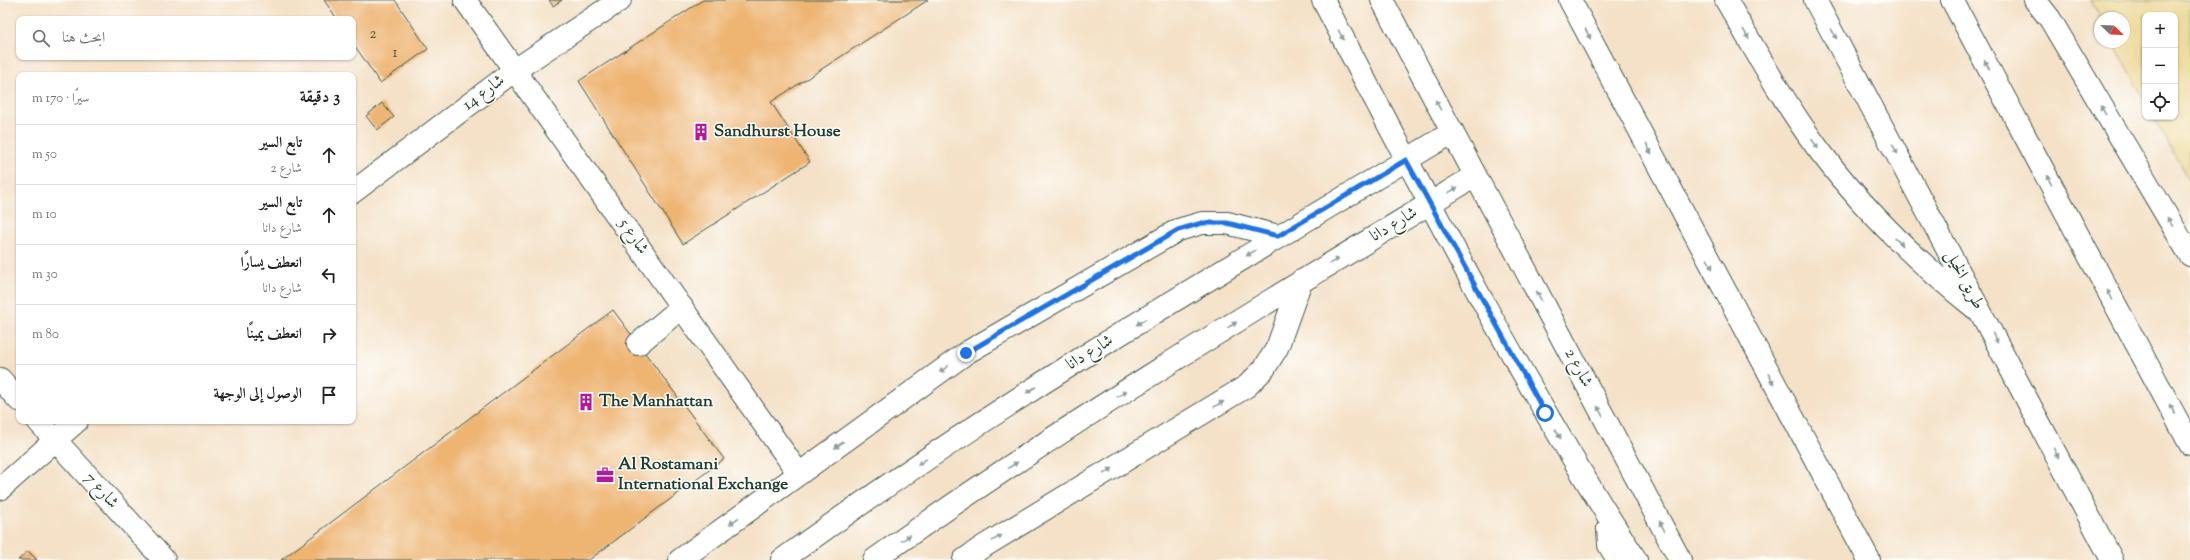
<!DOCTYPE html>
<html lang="ar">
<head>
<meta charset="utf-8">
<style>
  :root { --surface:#fff; --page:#f2f2f2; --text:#222; --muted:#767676; --line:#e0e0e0 }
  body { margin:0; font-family:"Sorts Mill Goudy",Amiri,serif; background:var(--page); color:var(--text); direction:rtl }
  .controls { position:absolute; right:12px; top:12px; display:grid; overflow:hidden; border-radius:8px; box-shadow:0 1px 3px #0004 }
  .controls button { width:36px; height:36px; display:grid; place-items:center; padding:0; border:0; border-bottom:1px solid var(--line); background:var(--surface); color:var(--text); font:20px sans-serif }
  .compass { position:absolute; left:2094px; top:12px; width:36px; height:36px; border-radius:50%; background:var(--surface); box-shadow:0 1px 3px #0004; rotate:113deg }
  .stop { position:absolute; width:12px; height:12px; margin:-9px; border:3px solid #1a73e8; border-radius:50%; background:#fff }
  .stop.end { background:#1a73e8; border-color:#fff; box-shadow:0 1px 4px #0008 }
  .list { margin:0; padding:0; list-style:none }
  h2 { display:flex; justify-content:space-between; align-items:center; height:52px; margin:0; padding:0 16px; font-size:17px }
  h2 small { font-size:13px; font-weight:400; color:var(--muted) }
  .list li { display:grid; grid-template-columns:26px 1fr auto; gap:12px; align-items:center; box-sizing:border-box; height:60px; padding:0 16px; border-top:1px solid var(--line) }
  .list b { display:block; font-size:15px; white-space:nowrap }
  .list p { margin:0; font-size:13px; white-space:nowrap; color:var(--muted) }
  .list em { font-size:13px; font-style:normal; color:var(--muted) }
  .icon { flex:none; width:22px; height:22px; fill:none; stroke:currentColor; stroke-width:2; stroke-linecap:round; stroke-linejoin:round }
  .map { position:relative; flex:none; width:2190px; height:560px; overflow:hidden; direction:ltr }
  .search { position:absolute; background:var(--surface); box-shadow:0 1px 3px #0004; left:16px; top:16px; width:340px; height:44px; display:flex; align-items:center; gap:10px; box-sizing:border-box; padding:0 14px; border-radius:8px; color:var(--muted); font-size:15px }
  .panel { position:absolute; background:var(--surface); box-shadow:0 1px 3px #0004; left:16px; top:72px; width:340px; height:352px; border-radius:8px; direction:rtl }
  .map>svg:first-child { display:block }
  .sand { fill:#eeda9e; stroke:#868c69 }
  .building { fill:#eeb472 }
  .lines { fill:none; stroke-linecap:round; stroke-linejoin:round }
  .minor-casing { stroke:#3f564a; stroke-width:24 }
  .highway-casing { stroke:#3f564a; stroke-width:24 }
  .minor { stroke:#fff; stroke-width:22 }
  .highway { stroke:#fff; stroke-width:22 }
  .oneway { fill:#8f9e9a }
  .route { stroke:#1a73e8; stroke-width:5 }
  .labels { text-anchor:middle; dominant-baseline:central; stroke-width:3; stroke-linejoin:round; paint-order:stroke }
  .number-label { font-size:15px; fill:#535b44 }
  .street-label { font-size:17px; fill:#1f3d34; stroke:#fdfcf7 }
  .poi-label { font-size:17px; font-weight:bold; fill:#1f3d34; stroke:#fdfcf7; text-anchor:start }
</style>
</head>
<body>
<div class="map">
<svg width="2190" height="560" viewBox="0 0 2190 560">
  <rect width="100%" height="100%" fill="#fdfcf7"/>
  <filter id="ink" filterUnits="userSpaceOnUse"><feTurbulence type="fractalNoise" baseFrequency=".025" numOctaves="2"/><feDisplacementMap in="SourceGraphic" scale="8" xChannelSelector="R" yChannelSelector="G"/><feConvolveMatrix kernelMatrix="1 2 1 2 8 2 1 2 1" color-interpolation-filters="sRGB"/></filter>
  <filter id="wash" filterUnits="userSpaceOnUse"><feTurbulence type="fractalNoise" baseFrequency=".012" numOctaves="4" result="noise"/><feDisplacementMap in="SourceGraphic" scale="16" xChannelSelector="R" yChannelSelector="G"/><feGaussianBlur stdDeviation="0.9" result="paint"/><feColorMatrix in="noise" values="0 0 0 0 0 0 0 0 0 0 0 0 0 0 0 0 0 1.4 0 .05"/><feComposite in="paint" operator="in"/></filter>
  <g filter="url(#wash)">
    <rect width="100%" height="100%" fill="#f4e1c7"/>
    <!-- sand -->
    <path class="sand" d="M2090,0H2190V183L2154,117H2175V15H2145V101L2113,42H2124V18H2100Z"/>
    <g id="blocks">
      <!-- building -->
      <path class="building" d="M324,0H395L428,49L380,83L353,43V19H337Z
        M549,0H562L553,6Z
        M703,0H928L771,102L810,162L683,244L579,81Z
        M382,103L394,117L377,130L366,116Z
        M613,310L724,459L589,560H281Z
        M28,551L37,560H18Z"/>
    </g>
  </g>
  <g filter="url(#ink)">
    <use href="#blocks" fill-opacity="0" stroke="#3f564a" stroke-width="1"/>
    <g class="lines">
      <!-- minor casing -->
      <g class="minor-casing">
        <path id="minor" d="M465,0L799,474
          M1323,0C1422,189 1520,381 1636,560
          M1382,0L1680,560
          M353,192L515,70L620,0
          M638,344L682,307
          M0,379L19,400
          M38,421L164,560
          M0,489L77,421
          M1608,528L1609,545L1618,560
          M680,560L966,353L1178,230L1202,223H1227L1278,236
          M782,560C996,404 1225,269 1453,132
          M874,560C1067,422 1272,299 1475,176
          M964,560L981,548L1247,386L1264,369L1277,348L1301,281"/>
      </g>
      <!-- highway casing -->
      <g class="highway-casing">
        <path id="highway" d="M1570,0L1869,560
          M1726,0C1756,51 1784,103 1819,150C1864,210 1916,261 1975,308
          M1815,0L2112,560
          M1952,0L2190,444
          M2035,0L2050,19L2190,255"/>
      </g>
      <!-- minor -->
      <use href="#minor" class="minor"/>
      <!-- highway -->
      <use href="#highway" class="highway"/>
    </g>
    <!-- one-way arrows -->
    <defs><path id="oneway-solid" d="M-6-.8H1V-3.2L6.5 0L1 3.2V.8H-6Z"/></defs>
    <g class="oneway">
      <use href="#oneway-solid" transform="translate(1588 34) rotate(62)"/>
      <use href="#oneway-solid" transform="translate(1746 34) rotate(59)"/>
      <use href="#oneway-solid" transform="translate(1834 34) rotate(62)"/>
      <use href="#oneway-solid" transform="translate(1341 35) rotate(62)"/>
      <use href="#oneway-solid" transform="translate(1987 65) rotate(-118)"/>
      <use href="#oneway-solid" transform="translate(1438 105) rotate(-118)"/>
      <use href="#oneway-solid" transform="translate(2103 110) rotate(-120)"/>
      <use href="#oneway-solid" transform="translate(1815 144) rotate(55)"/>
      <use href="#oneway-solid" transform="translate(1649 149) rotate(62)"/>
      <use href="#oneway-solid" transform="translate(1895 149) rotate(62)"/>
      <use href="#oneway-solid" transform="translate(2049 180) rotate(-118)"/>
      <use href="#oneway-solid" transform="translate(1453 190) rotate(-31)"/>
      <use href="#oneway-solid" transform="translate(2170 222) rotate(-121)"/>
      <use href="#oneway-solid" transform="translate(1899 242) rotate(43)"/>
      <use href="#oneway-solid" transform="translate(1251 253) rotate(148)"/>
      <use href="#oneway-solid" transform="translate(1334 261) rotate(-31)"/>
      <use href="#oneway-solid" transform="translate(1710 264) rotate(62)"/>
      <use href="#oneway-solid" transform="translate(2110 295) rotate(-118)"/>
      <use href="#oneway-solid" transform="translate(1539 296) rotate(-118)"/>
      <use href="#oneway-solid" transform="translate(1141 322) rotate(148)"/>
      <use href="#oneway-solid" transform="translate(1232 325) rotate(-32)"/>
      <use href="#oneway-solid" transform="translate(1995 338) rotate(62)"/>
      <use href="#oneway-solid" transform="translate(944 369) rotate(144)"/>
      <use href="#oneway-solid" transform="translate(1771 379) rotate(62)"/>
      <use href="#oneway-solid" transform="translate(1031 390) rotate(147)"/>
      <use href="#oneway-solid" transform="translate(1122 394) rotate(-32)"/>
      <use href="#oneway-solid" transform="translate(1219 404) rotate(-31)"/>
      <use href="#oneway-solid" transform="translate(2172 409) rotate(-118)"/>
      <use href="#oneway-solid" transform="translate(1600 411) rotate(-118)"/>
      <use href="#oneway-solid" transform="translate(1558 434) rotate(59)"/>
      <use href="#oneway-solid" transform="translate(839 445) rotate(144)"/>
      <use href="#oneway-solid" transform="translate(2056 453) rotate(62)"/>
      <use href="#oneway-solid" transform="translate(922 462) rotate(146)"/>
      <use href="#oneway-solid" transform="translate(1013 465) rotate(-33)"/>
      <use href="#oneway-solid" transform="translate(1108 471) rotate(-31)"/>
      <use href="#oneway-solid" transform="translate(734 521) rotate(144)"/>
      <use href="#oneway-solid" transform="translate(1662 526) rotate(-118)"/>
      <use href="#oneway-solid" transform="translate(906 538) rotate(-34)"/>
      <use href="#oneway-solid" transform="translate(997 538) rotate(-31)"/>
    </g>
  </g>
  <g class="lines" filter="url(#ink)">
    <!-- route -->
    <path class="route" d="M966,353L1178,230L1202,223H1227L1278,236L1406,160L1545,413"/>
  </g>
  <!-- icons -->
  <defs>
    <g id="building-bare" transform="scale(1.38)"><path d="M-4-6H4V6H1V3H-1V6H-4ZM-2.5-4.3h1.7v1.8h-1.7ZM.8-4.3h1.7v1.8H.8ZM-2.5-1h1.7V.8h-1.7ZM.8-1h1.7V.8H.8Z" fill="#b5179e" stroke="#fdfcf7" stroke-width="2.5" paint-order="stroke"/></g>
    <g id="office-bare" transform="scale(1.38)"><path d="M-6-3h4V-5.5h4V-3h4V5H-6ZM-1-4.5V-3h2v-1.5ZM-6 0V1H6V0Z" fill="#b5179e" stroke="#fdfcf7" stroke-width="2.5" paint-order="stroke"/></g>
  </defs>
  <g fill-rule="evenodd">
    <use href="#building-bare" x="701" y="132"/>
    <use href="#building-bare" x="586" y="402"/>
    <use href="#office-bare" x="605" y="475"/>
  </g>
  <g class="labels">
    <!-- number labels -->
    <g class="number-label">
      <text x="373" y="34">2</text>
      <text x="395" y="53">1</text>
    </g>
    <!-- street labels -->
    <g class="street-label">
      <text transform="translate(484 93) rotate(-37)">شارع 14</text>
      <text transform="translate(1394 225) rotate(-31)">شارع دانا</text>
      <text transform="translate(633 237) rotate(55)">شارع 5</text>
      <text transform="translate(1964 280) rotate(62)">طريق الخيل</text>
      <text transform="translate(1090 353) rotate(-32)">شارع دانا</text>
      <text transform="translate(1578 368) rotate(62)">شارع 2</text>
      <text transform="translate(101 491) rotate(48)">شارع 7</text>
    </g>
    <!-- poi labels -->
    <g class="poi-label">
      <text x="714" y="132">Sandhurst House</text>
      <text x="599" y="402">The Manhattan</text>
      <text x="618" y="465">Al Rostamani<tspan x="618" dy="20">International Exchange</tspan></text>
    </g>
  </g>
</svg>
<div class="controls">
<button>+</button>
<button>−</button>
<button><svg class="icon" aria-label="locate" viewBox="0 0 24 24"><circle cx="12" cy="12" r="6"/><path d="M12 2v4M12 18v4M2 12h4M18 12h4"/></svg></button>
</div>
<svg class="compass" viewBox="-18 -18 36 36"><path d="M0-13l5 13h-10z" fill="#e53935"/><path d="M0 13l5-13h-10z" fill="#767676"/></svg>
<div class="stop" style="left:1545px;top:413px"></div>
<div class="stop end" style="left:966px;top:353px"></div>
<div class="search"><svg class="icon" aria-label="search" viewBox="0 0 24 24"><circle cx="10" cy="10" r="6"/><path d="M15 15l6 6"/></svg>ابحث هنا</div>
<section class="panel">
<h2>3 دقيقة<small>سيرًا · 170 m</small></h2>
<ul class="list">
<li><svg class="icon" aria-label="ahead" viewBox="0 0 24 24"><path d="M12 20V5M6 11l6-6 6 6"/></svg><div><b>تابع السير</b><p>شارع 2</p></div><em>50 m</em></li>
<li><svg class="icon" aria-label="ahead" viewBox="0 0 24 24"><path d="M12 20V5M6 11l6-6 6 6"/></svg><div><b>تابع السير</b><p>شارع دانا</p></div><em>10 m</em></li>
<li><svg class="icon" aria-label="left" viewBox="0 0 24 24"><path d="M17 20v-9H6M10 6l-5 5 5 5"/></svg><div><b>انعطف يسارًا</b><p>شارع دانا</p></div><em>30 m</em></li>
<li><svg class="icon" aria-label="right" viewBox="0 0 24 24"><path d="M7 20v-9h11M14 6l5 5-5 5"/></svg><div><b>انعطف يمينًا</b></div><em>80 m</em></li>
<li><svg class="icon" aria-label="arrive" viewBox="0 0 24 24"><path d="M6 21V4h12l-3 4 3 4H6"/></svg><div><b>الوصول إلى الوجهة</b></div></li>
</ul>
</section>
</div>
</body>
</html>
